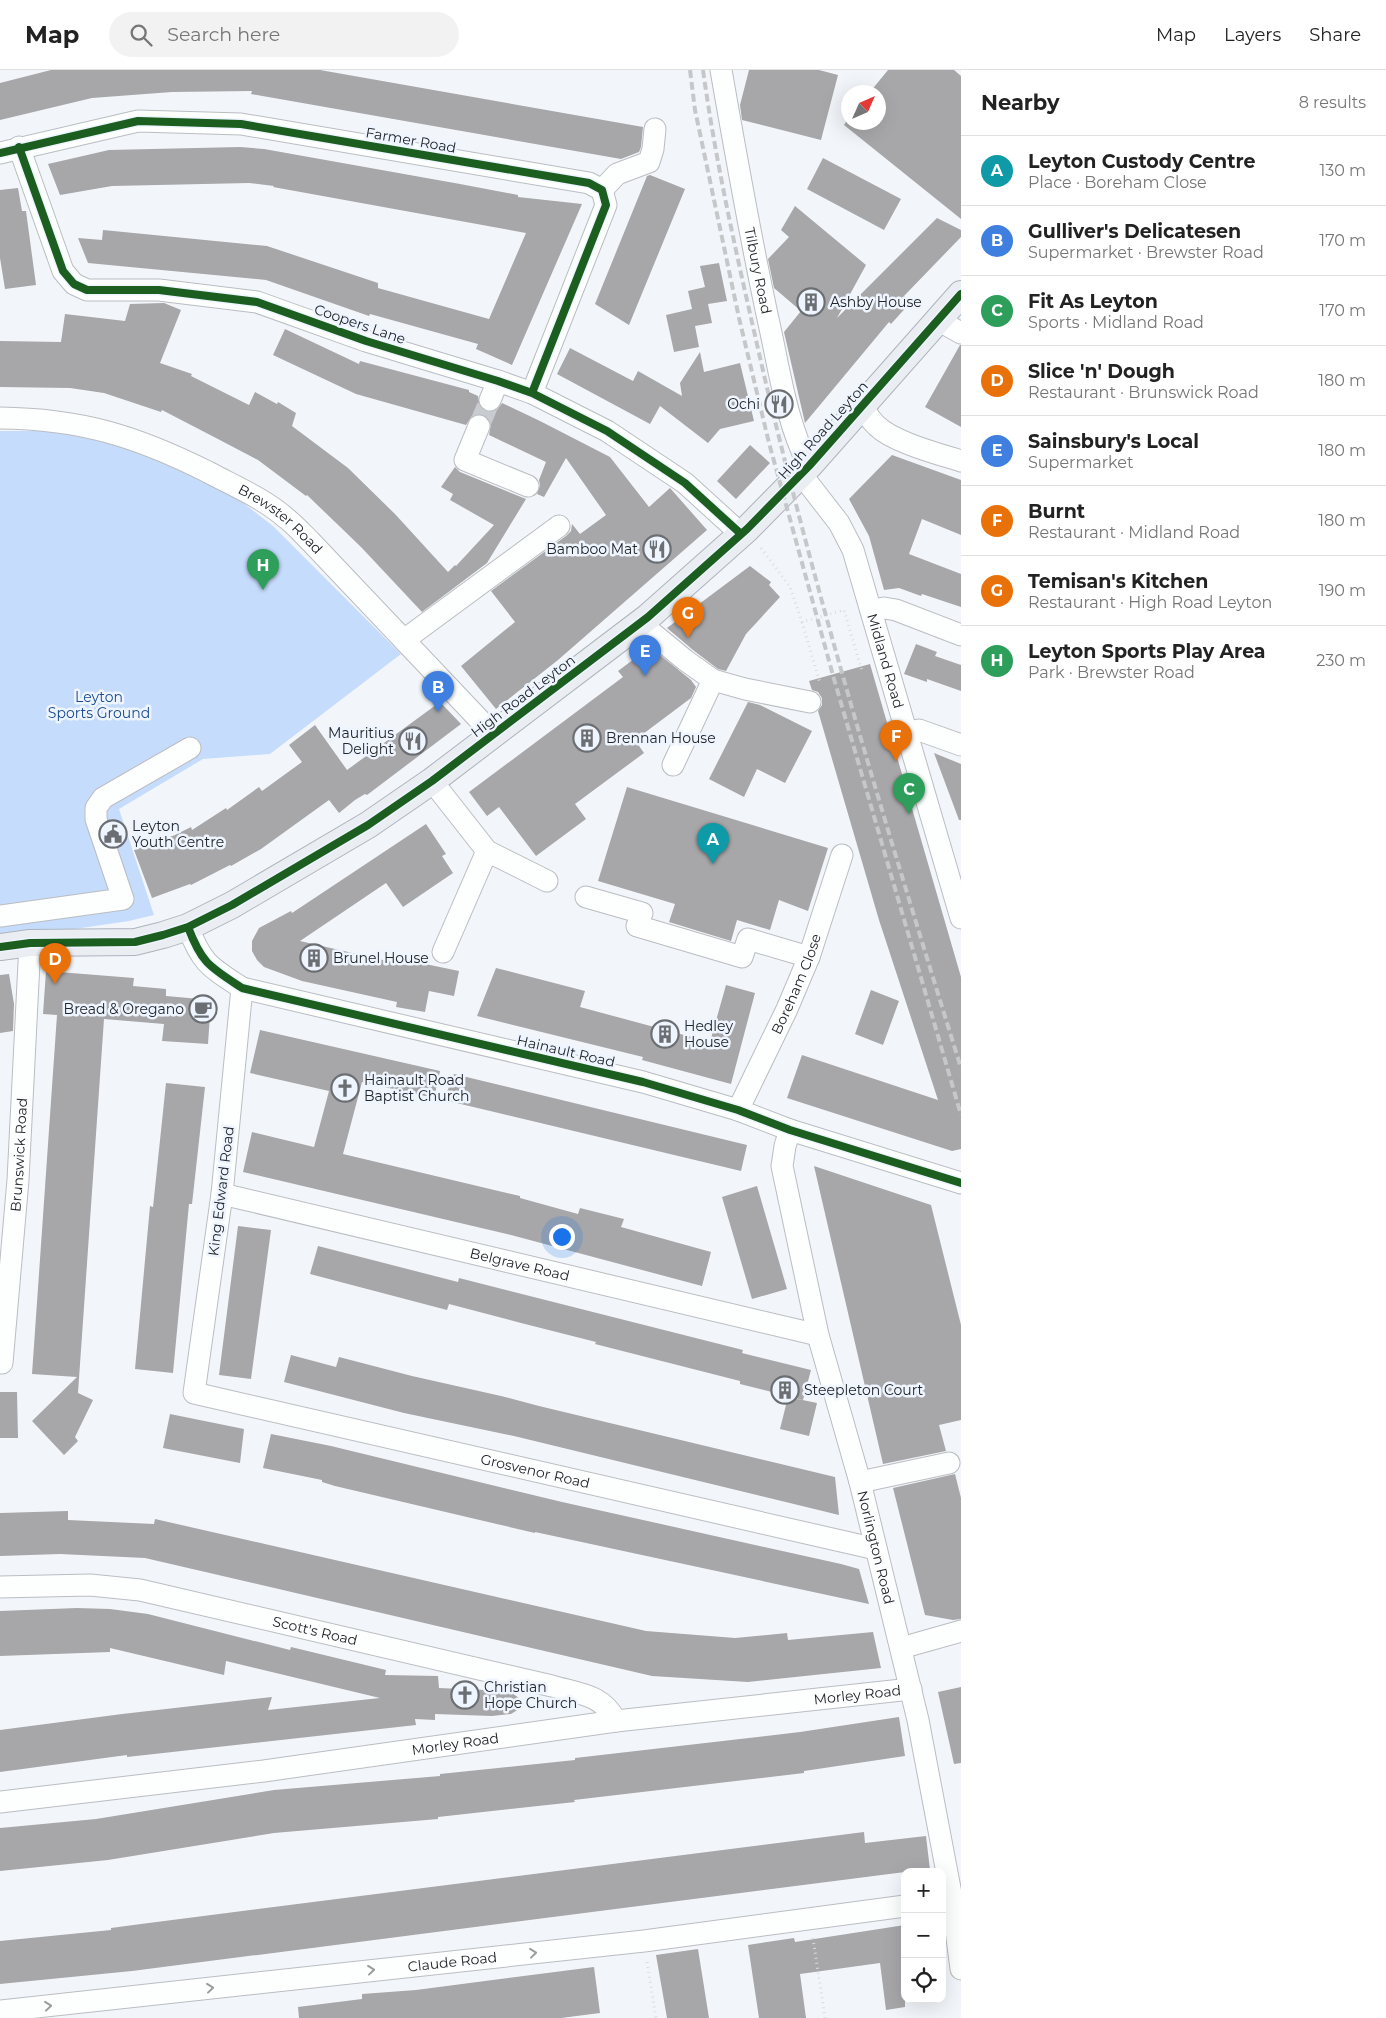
<!DOCTYPE html>
<html lang="en">
<head>
<meta charset="utf-8">
<style>
  :root { --surface:#fff; --page:#f2f2f2; --text:#222; --muted:#767676; --line:#e0e0e0; --accent:#1a73e8 }
  body { margin:0; font-family:Montserrat,sans-serif; background:var(--page); color:var(--text) }
  .controls { position:absolute; right:15px; bottom:15px; display:grid; overflow:hidden; border-radius:10px; box-shadow:0 5px 20px #0002 }
  .controls button { width:45px; height:45px; display:grid; place-items:center; padding:0; border:0; border-bottom:1px solid var(--line); background:var(--surface); color:var(--text); font:25px sans-serif }
  .compass { position:absolute; left:841px; top:15px; width:45px; height:45px; border-radius:50%; background:var(--surface); box-shadow:0 5px 20px #0002; rotate:45deg }
  .you { position:absolute; left:561px; top:1166px; width:18px; height:18px; margin:-12px; border:4px solid #fff; border-radius:50%; background:#1a73e8; box-shadow:0 0 0 8px #1a73e833 }
  .badge { display:grid; place-items:center; width:32px; height:32px; border-radius:50%; background:var(--accent); color:#fff; font-size:16px; font-weight:700 }
  .pin { position:absolute; translate:-50% -41px; filter:drop-shadow(0 1px 2px #0008) }
  .pin::after { content:''; position:absolute; top:26px; width:18px; height:15px; background:inherit; clip-path:polygon(0 0,100% 0,50% 100%) }
  .list { margin:0; padding:0; list-style:none }
  h2 { display:flex; justify-content:space-between; align-items:center; height:65px; margin:0; padding:0 20px; font-size:21px }
  h2 small { font-size:16px; font-weight:400; color:var(--muted) }
  .list li { display:grid; grid-template-columns:32px 1fr auto; gap:15px; align-items:center; box-sizing:border-box; height:70px; padding:0 20px; border-top:1px solid var(--line) }
  .list b { display:block; font-size:19px; white-space:nowrap }
  .list p { margin:0; font-size:16px; white-space:nowrap; color:var(--muted) }
  .list em { font-size:16px; font-style:normal; color:var(--muted) }
  .icon { flex:none; width:28px; height:28px; fill:none; stroke:currentColor; stroke-width:2; stroke-linecap:round; stroke-linejoin:round }
  .map { position:relative; flex:none; width:961px; height:1948px; overflow:hidden }
  header { display:flex; align-items:center; gap:30px; box-sizing:border-box; height:70px; padding:0 25px; background:var(--surface); border-bottom:1px solid var(--line) }
  header strong { font-size:24px }
  nav { display:flex; gap:28px; margin-inline-start:auto; font-size:18px }
  .search { width:350px; height:45px; background:var(--page); display:flex; align-items:center; gap:12px; box-sizing:border-box; padding:0 18px; border-radius:28px; color:var(--muted); font-size:19px }
  main { display:flex }
  aside { flex:1; background:var(--surface) }
  .map>svg:first-child { display:block }
  .green { fill:#c5dcfc }
  .building { fill:#a7a6a8 }
  .lines { fill:none; stroke-linecap:round; stroke-linejoin:round }
  .minor-tunnel { stroke:#c8ccd1; stroke-width:21; stroke-dasharray:21 11; stroke-linecap:butt }
  .minor-casing { stroke:#babdc1; stroke-width:23 }
  .major-casing { stroke:#adb4be; stroke-width:28 }
  .path { stroke:#dcdcde; stroke-width:3; stroke-dasharray:1 4; stroke-linecap:butt }
  .minor { stroke:#fdfefe; stroke-width:21 }
  .major { stroke:#eaedf2; stroke-width:26 }
  .rail { stroke:#c6c7c9; stroke-width:4; stroke-dasharray:8 4; stroke-linecap:butt }
  .cycleway-casing { stroke:#eef5ff; stroke-width:11 }
  .cycleway { stroke:#1b5e20; stroke-width:8 }
  .oneway { stroke:#9a9c9e }
  .labels { text-anchor:middle; dominant-baseline:central; stroke-width:5; stroke-linejoin:round; paint-order:stroke }
  .street-label { font-size:14px; fill:#222529; stroke:#eef5ff }
  .poi-label { font-size:14px; fill:#222529; stroke:#eef5ff; text-anchor:start }
  .park-label { font-size:14px; fill:#194b91; stroke:#eef5ff }
</style>
</head>
<body>
<header>
<strong>Map</strong>
<div class="search"><svg class="icon" aria-label="search" viewBox="0 0 24 24"><circle cx="10" cy="10" r="6"/><path d="M15 15l6 6"/></svg>Search here</div>
<nav><a>Map</a><a>Layers</a><a>Share</a></nav>
</header>
<main>
<div class="map">
<svg width="961" height="1948" viewBox="0 0 961 1948">
  <rect width="100%" height="100%" fill="#f2f6fb"/>
  <!-- green -->
  <path class="green" d="M0,361H53L124,375L178,397L233,425L273,456L401,584L270,684L203,689L119,739L154,845L129,851L0,870Z"/>
  <!-- building -->
  <path class="building" d="M51,0H320L643,57L641,77L639,82L621,89L251,24L252,21L172,22L92,28L0,50V13Z
    M749,0H819L838,5L821,70L742,50L740,35Z
    M888,0H954L961,6V149L844,55L848,49V52H878V22H870Z
    M240,77L264,79L460,114L518,125V127L582,134L512,295L476,279L478,274L370,244L369,246L266,210L88,193L78,168L102,170L103,160L267,176L378,213V218L489,249L526,163L273,117L274,116L249,113L112,116L60,125L48,94L109,80Z
    M823,88L901,129L884,160L807,119Z
    M650,105L685,119L629,255L595,234L647,106Z
    M18,118L22,141H26L36,215L5,219L0,188V120Z
    M795,136L866,195L837,248L937,148L961,160V167L904,226L911,232L891,254L889,252L805,353L784,262L801,241L774,218L768,189L789,167L781,160Z
    M719,193L727,231L708,234L712,253L695,256L699,277L674,282L666,245L692,239L688,221L705,217L700,196Z
    M164,233L181,240L160,293L192,304L191,306L249,335L255,322L277,334L278,332L296,343L292,356L348,398L395,444L448,502L455,495L456,496L494,455L450,430L453,424L441,417L455,397L460,402L526,429L487,493L422,542L361,477L307,425L306,426L258,390L216,368L162,340L161,342L104,323L70,318L0,317V271L61,272L65,244L125,251L130,234Z
    M285,259L359,294L360,291L469,320V322L478,326L480,337L486,342H491L497,340L502,333L540,351L610,387L649,437L670,418L707,460L558,590L496,639L461,596L515,552L491,521L566,466L571,461L572,454L580,464L606,445L566,388L544,427L537,424L540,415L539,410L546,392L489,365L491,354L489,349L484,345L478,344L472,346L466,355L356,324L273,285Z
    M960,275H961V357L925,337Z
    M570,278L633,311L638,301L682,326L680,313L700,282L704,302L740,293L754,351L720,359L708,373L660,336L650,354L557,304Z
    M750,375L770,393L736,429L717,411Z
    M892,385L961,410V465L922,449L909,484L961,504V537L922,524L921,526L899,518L884,520L869,466L849,429Z
    M750,496L771,512L769,515L780,527L746,564L726,601L718,599L693,580L667,558Z
    M916,574L937,582L935,586L961,595V621L927,609V612L904,604Z
    M650,577L691,610L696,617L691,628L635,670L644,683L575,734L586,749L536,786L499,737L487,746L469,722L623,607L618,601Z
    M870,594L961,907V1079L952,1081L787,1028L802,985L938,1030L879,850L818,641L822,635V628L818,622L812,620L809,611Z
    M440,632L461,654L367,725L365,724L355,730L339,743L329,730L261,779L231,796L230,795L191,815L190,814L152,828L134,780L175,765L191,757L192,760L226,738L227,740L259,717L262,721L302,692L289,675L315,655L347,700Z
    M748,632L760,635L812,661L785,713L757,699L744,727L709,709Z
    M934,683L961,694V750H959Z
    M627,717L828,778L808,841L779,830L770,860L737,850L731,871L669,852L675,834L598,811Z
    M426,754L446,784L442,786L453,803L403,837L386,813L300,871L405,895L406,890L459,901L454,926L429,921L425,942L396,937L397,932L302,911L264,897L257,890L252,881V871L259,858L291,841L292,843Z
    M496,898L585,921L580,937L710,972L726,915L755,923L731,1014L642,990L643,987L477,946Z
    M46,901L134,908L133,916L166,919V926L211,930L208,974L162,971L164,954L104,949L78,1323L93,1330L75,1367L78,1371L64,1385L32,1351L77,1307L32,1304L57,945L43,944Z
    M9,904L14,934L13,961L0,963V905Z
    M871,920L899,931L883,975L855,964Z
    M260,960L440,1001L434,1028L362,1012L343,1084L520,1126V1128L578,1144L580,1138L624,1149L621,1157L711,1182L702,1216L511,1165L243,1102L252,1062L314,1077L329,1021L250,1003Z
    M454,1004L747,1075L741,1101L444,1030Z
    M166,1013L205,1017L192,1134H189L173,1303L135,1299L150,1136L153,1137Z
    M814,1096L931,1135L961,1255V1350L939,1355L946,1381L883,1394Z
    M757,1116L787,1219L752,1229L722,1127Z
    M238,1156L271,1160L251,1309L219,1305Z
    M318,1176L458,1212L459,1208L743,1280L742,1283L811,1300L803,1330L740,1314V1311L595,1274L596,1272L521,1253L449,1234L447,1240L310,1204Z
    M291,1285L336,1297L339,1287L412,1306L501,1326L539,1336L835,1407L839,1445L514,1366L404,1343L284,1312Z
    M0,1322H17L18,1368H0Z
    M788,1327L817,1333L809,1366L780,1359Z
    M170,1344L244,1359L240,1393L163,1378Z
    M271,1364L331,1376L562,1432L841,1494L859,1499L869,1534L535,1462V1463L335,1416L322,1412V1410L263,1398Z
    M955,1404L961,1428V1549L953,1550L925,1545L893,1418Z
    M68,1441V1450L154,1454L155,1449L646,1561L735,1568L787,1563L788,1570L873,1562L881,1598L748,1612L652,1606L145,1488L60,1484L0,1486V1443Z
    M77,1538L110,1539L148,1544L290,1580L291,1577L386,1600L385,1605L438,1606L439,1618L509,1621L519,1628V1639L511,1644L492,1646L435,1644V1650L415,1649L416,1655L127,1687V1685L0,1702V1660L122,1644L272,1627L268,1640L380,1628L226,1591L224,1605L110,1578V1582L0,1586V1541Z
    M961,1617V1693L954,1694L938,1622Z
    M899,1647L905,1686L804,1701V1703L574,1730L575,1732L438,1747V1749L274,1763L108,1790L0,1801V1758L96,1749L274,1720L440,1706V1704L575,1690V1688L800,1662Z
    M864,1762L865,1773L926,1766L930,1800L905,1802L132,1901L0,1914V1871L111,1860V1858L141,1854Z
    M905,1855V1937L886,1940L880,1893L800,1904L806,1948H759L748,1875L794,1868L795,1872Z
    M698,1879L709,1948H667L656,1885Z
    M594,1897L600,1943L561,1948H299L298,1937L362,1929V1924L416,1920Z"/>
  <g class="lines">
    <!-- minor-tunnel -->
    <path class="minor-tunnel" d="M479,356L490,330"/>
    <!-- minor casing -->
    <g class="minor-casing">
      <g id="minor">
        <path id="s1" d="M721,0C736,86 751,172 770,258C780,304 787,354 809,396"/>
        <path d="M19,77L63,201L74,214L87,220H159L257,232L366,271L498,311L532,323L607,361L685,413L741,464"/>
        <path d="M0,83L138,51L241,54L589,113L602,120L606,135L532,323"/>
        <path d="M602,120L617,104L649,92L653,79L655,59"/>
        <path d="M938,250L961,263"/>
        <path d="M490,330L498,311"/>
        <path d="M862,337C867,343 871,351 877,356C893,372 939,384 961,391"/>
        <path id="s2" d="M0,348C81,349 136,366 208,402C234,416 263,428 286,448C295,455 303,464 311,472L493,664"/>
        <path d="M479,356L465,390L528,416"/>
        <path id="s3" d="M801,404L839,453L853,480L961,848"/>
        <path d="M871,541L884,538L896,540L961,565"/>
        <path d="M640,553L685,590L713,610L745,619L810,632"/>
        <path d="M404,570L559,456"/>
        <path d="M907,663L919,660L961,675"/>
        <path d="M673,695L713,610"/>
        <path d="M432,711L487,781L547,811"/>
        <path d="M586,827L642,843L637,856L742,887L748,869L809,887"/>
        <path d="M0,846L123,829L96,749V738L103,728L190,678"/>
        <path d="M188,857C202,894 210,897 242,918L643,1012L738,1040L790,1060L961,1113"/>
        <path d="M443,882L487,781"/>
        <path id="s4" d="M242,918L222,1124L194,1323L876,1479"/>
        <path id="s5" d="M738,1040L787,939L809,887L842,785"/>
        <path id="s6" d="M790,1060L785,1076L782,1096L818,1265L860,1412L918,1650L952,1829L961,1899"/>
        <path id="s7" d="M222,1124L818,1265"/>
        <path id="s8" d="M0,1293H2L18,1110L30,873"/>
        <path d="M860,1412L949,1393"/>
        <path id="s9" d="M0,1517L90,1515L140,1520L552,1616C580,1624 602,1624 616,1651"/>
        <path d="M901,1578L961,1561"/>
        <path id="s10" d="M0,1732L264,1701L616,1651L911,1619"/>
        <path id="s11" d="M0,1941L644,1871L905,1836"/>
      </g>
    </g>
    <!-- major casing -->
    <g class="major-casing">
      <path id="major" d="M0,877L30,873L135,872L163,865L188,857L232,835L368,755L432,711L648,547L747,459L809,396L961,224"/>
    </g>
    <!-- path -->
    <path class="path" d="M761,478L790,517L802,552L844,540L862,601
      M802,552L820,613
      M813,1868L825,1948
      M647,1892L656,1948"/>
    <!-- minor -->
    <use href="#minor" class="minor"/>
    <!-- major -->
    <use href="#major" class="major"/>
    <!-- rail -->
    <path class="rail" d="M690,0L695,40L739,248L769,373L834,609L961,1045
      M703,0C717,102 741,204 764,305C819,539 890,769 961,998"/>
    <!-- cycleway casing -->
    <g class="cycleway-casing">
      <path id="cycleway" d="M19,77L63,201L74,214L87,220H159L257,232L366,271L498,311L532,323L607,361L685,413L741,464
        M0,83L138,51L241,54L589,113L602,120L606,135L532,323
        M188,857C202,894 210,897 242,918L643,1012L738,1040L790,1060L961,1113
        M0,877L30,873L135,872L163,865L188,857L232,835L368,755L432,711L648,547L747,459L809,396L961,224"/>
    </g>
    <!-- cycleway -->
    <use href="#cycleway" class="cycleway"/>
  </g>
  <!-- one-way arrows -->
  <defs><path id="oneway-chevron" d="M-2-3.5L2.5 0L-2 3.5" fill="none" stroke-width="1.6" stroke-linecap="round" stroke-linejoin="round" transform="scale(1.25)"/></defs>
  <g class="oneway">
    <use href="#oneway-chevron" transform="translate(533 1883) rotate(-6)"/>
    <use href="#oneway-chevron" transform="translate(371 1900) rotate(-6)"/>
    <use href="#oneway-chevron" transform="translate(210 1918) rotate(-6)"/>
    <use href="#oneway-chevron" transform="translate(48 1936) rotate(-6)"/>
  </g>
  <!-- icons -->
  <defs>
    <g id="building-ring" transform="scale(1.4375)"><circle r="9.5" fill="#eef5ff" stroke="#6b6e72" stroke-width="1.5"/><path d="M-4-6H4V6H1V3H-1V6H-4ZM-2.5-4.3h1.7v1.8h-1.7ZM.8-4.3h1.7v1.8H.8ZM-2.5-1h1.7V.8h-1.7ZM.8-1h1.7V.8H.8Z" fill="#6b6e72"/></g>
    <g id="restaurant-ring" transform="scale(1.4375)"><circle r="9.5" fill="#eef5ff" stroke="#6b6e72" stroke-width="1.5"/><path d="M-5-6h1v4h1v-4h1v4h1v-4h1v5L-1.5 .5V6h-2V.5L-5-1ZM5-6V6H3V1.5H1.5Q1.5-4 5-6Z" fill="#6b6e72"/></g>
    <g id="civic-ring" transform="scale(1.4375)"><circle r="9.5" fill="#eef5ff" stroke="#6b6e72" stroke-width="1.5"/><path d="M-.6-6.5H3V-4.5H.6V-3L4-1V1h2V6H-6V1h2V-1L-.6-3ZM-1.2 2.5V6h2.4V2.5Z" fill="#6b6e72"/></g>
    <g id="cafe-ring" transform="scale(1.4375)"><circle r="9.5" fill="#eef5ff" stroke="#6b6e72" stroke-width="1.5"/><path d="M-5.5-4.5H6V0H3Q3 3.5 0 3.5H-2.5Q-5.5 3.5-5.5 0ZM3-3.2v2h1.7v-2ZM-6 4.5H4V6H-6Z" fill="#6b6e72"/></g>
    <g id="church-ring" transform="scale(1.4375)"><circle r="9.5" fill="#eef5ff" stroke="#6b6e72" stroke-width="1.5"/><path d="M-1.2-6h2.4v3.5h3.3v2.4h-3.3V6h-2.4V-.1h-3.3v-2.4h3.3Z" fill="#6b6e72"/></g>
  </defs>
  <g fill-rule="evenodd">
    <use href="#building-ring" x="811" y="232"/>
    <use href="#restaurant-ring" x="779" y="334"/>
    <use href="#restaurant-ring" x="657" y="479"/>
    <use href="#building-ring" x="587" y="668"/>
    <use href="#restaurant-ring" x="413" y="671"/>
    <use href="#civic-ring" x="113" y="764"/>
    <use href="#building-ring" x="314" y="888"/>
    <use href="#cafe-ring" x="203" y="939"/>
    <use href="#building-ring" x="665" y="964"/>
    <use href="#church-ring" x="345" y="1018"/>
    <use href="#building-ring" x="785" y="1320"/>
    <use href="#church-ring" x="465" y="1625"/>
  </g>
  <g class="labels">
    <!-- street labels -->
    <g class="street-label">
      <text transform="translate(411 70) rotate(10)">Farmer Road</text>
      <text stroke="none"><textPath href="#s1" startOffset="204">Tilbury Road</textPath></text>
      <text transform="translate(360 254) rotate(19)">Coopers Lane</text>
      <text transform="translate(823 360) rotate(-48)">High Road Leyton</text>
      <text stroke="none"><textPath href="#s2" startOffset="304">Brewster Road</textPath></text>
      <text stroke="none"><textPath href="#s3" startOffset="208">Midland Road</textPath></text>
      <text transform="translate(523 626) rotate(-37)">High Road Leyton</text>
      <text stroke="none"><textPath href="#s5" startOffset="139">Boreham Close</textPath></text>
      <text transform="translate(566 981) rotate(13)">Hainault Road</text>
      <text stroke="none"><textPath href="#s8" startOffset="211">Brunswick Road</textPath></text>
      <text transform="translate(221 1121) rotate(-83)">King Edward Road</text>
      <text stroke="none"><textPath href="#s7" startOffset="306">Belgrave Road</textPath></text>
      <text stroke="none"><textPath href="#s4" startOffset="758">Grosvenor Road</textPath></text>
      <text stroke="none"><textPath href="#s6" startOffset="430">Norlington Road</textPath></text>
      <text stroke="none"><textPath href="#s9" startOffset="320">Scott's Road</textPath></text>
      <text stroke="none"><textPath href="#s10" startOffset="864">Morley Road</textPath></text>
      <text stroke="none"><textPath href="#s10" startOffset="459">Morley Road</textPath></text>
      <text stroke="none"><textPath href="#s11" startOffset="455">Claude Road</textPath></text>
    </g>
    <!-- poi labels -->
    <g class="poi-label">
      <text x="830" y="232">Ashby House</text>
      <text x="760" y="334" text-anchor="end">Ochi</text>
      <text x="638" y="479" text-anchor="end">Bamboo Mat</text>
      <text x="394" y="663" text-anchor="end">Mauritius<tspan x="394" dy="16">Delight</tspan></text>
      <text x="606" y="668">Brennan House</text>
      <text x="132" y="756">Leyton<tspan x="132" dy="16">Youth Centre</tspan></text>
      <text x="333" y="888">Brunel House</text>
      <text x="184" y="939" text-anchor="end">Bread &amp; Oregano</text>
      <text x="684" y="956">Hedley<tspan x="684" dy="16">House</tspan></text>
      <text x="364" y="1010">Hainault Road<tspan x="364" dy="16">Baptist Church</tspan></text>
      <text x="804" y="1320">Steepleton Court</text>
      <text x="484" y="1617">Christian<tspan x="484" dy="16">Hope Church</tspan></text>
    </g>
    <!-- park labels -->
    <g class="park-label">
      <text x="99" y="627">Leyton<tspan x="99" dy="16">Sports Ground</tspan></text>
    </g>
  </g>
</svg>
<div class="controls">
<button>+</button>
<button>−</button>
<button><svg class="icon" aria-label="locate" viewBox="0 0 24 24"><circle cx="12" cy="12" r="6"/><path d="M12 2v4M12 18v4M2 12h4M18 12h4"/></svg></button>
</div>
<svg class="compass" viewBox="-18 -18 36 36"><path d="M0-13l5 13h-10z" fill="#e53935"/><path d="M0 13l5-13h-10z" fill="#767676"/></svg>
<div class="you"></div>
<div class="pin badge" style="left:713px;top:794px;background:#0f9aa8">A</div>
<div class="pin badge" style="left:438px;top:642px;background:#3f7fe0">B</div>
<div class="pin badge" style="left:909px;top:744px;background:#2e9e5b">C</div>
<div class="pin badge" style="left:55px;top:914px;background:#e8710a">D</div>
<div class="pin badge" style="left:645px;top:606px;background:#3f7fe0">E</div>
<div class="pin badge" style="left:896px;top:691px;background:#e8710a">F</div>
<div class="pin badge" style="left:688px;top:568px;background:#e8710a">G</div>
<div class="pin badge" style="left:263px;top:520px;background:#2e9e5b">H</div>
</div>
<aside>
<h2>Nearby<small>8 results</small></h2>
<ul class="list">
<li><span class="badge" style="background:#0f9aa8">A</span><div><b>Leyton Custody Centre</b><p>Place · Boreham Close</p></div><em>130 m</em></li>
<li><span class="badge" style="background:#3f7fe0">B</span><div><b>Gulliver's Delicatesen</b><p>Supermarket · Brewster Road</p></div><em>170 m</em></li>
<li><span class="badge" style="background:#2e9e5b">C</span><div><b>Fit As Leyton</b><p>Sports · Midland Road</p></div><em>170 m</em></li>
<li><span class="badge" style="background:#e8710a">D</span><div><b>Slice 'n' Dough</b><p>Restaurant · Brunswick Road</p></div><em>180 m</em></li>
<li><span class="badge" style="background:#3f7fe0">E</span><div><b>Sainsbury's Local</b><p>Supermarket</p></div><em>180 m</em></li>
<li><span class="badge" style="background:#e8710a">F</span><div><b>Burnt</b><p>Restaurant · Midland Road</p></div><em>180 m</em></li>
<li><span class="badge" style="background:#e8710a">G</span><div><b>Temisan's Kitchen</b><p>Restaurant · High Road Leyton</p></div><em>190 m</em></li>
<li><span class="badge" style="background:#2e9e5b">H</span><div><b>Leyton Sports Play Area</b><p>Park · Brewster Road</p></div><em>230 m</em></li>
</ul>
</aside>
</main>
</body>
</html>
